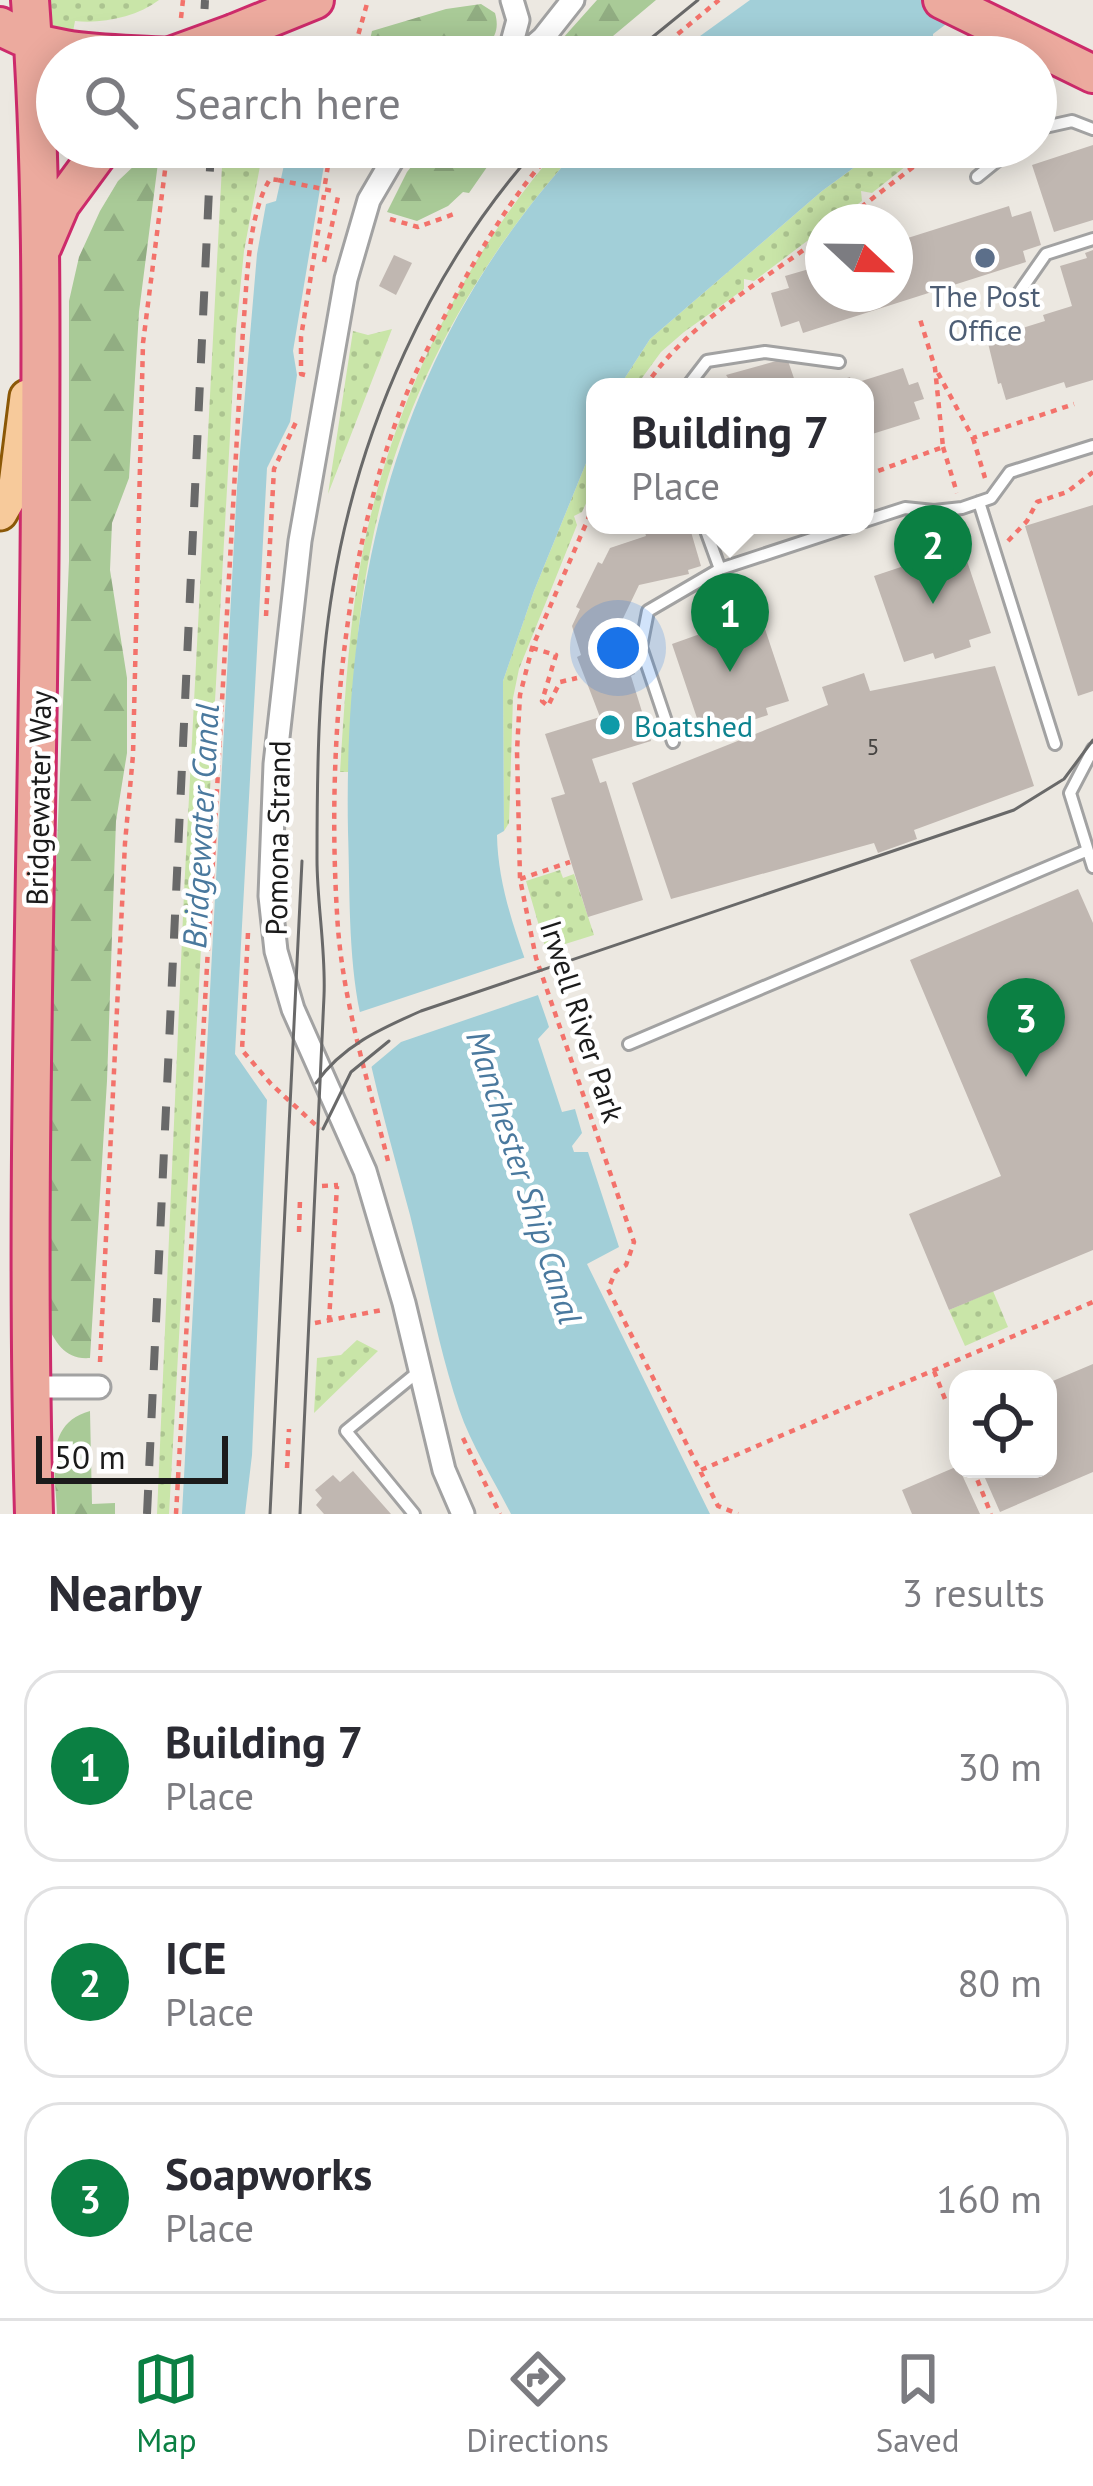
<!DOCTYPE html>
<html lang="en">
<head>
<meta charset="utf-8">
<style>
  :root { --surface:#fff; --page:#f2f2f3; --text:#2b2b33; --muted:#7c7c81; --line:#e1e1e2; --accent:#0b8043 }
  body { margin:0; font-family:"PT Sans",sans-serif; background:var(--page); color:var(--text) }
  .controls { position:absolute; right:36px; bottom:36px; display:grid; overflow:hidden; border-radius:24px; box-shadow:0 6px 30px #0003 }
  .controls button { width:108px; height:108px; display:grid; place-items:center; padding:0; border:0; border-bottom:3px solid var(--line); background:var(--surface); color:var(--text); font:60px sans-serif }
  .compass { position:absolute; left:805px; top:204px; width:108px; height:108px; border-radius:50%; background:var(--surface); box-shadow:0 6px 30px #0003; rotate:112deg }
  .scale { position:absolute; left:36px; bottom:30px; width:192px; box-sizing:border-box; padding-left:12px; border:6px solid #1b1b1b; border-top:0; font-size:33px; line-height:42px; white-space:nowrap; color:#1b1b1b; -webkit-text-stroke:9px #fff; paint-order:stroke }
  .you { position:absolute; left:618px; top:648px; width:42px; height:42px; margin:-30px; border:9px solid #fff; border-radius:50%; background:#1a73e8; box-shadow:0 0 0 18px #1a73e833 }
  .badge { display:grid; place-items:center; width:78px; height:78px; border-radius:50%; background:var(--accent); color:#fff; font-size:39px; font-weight:700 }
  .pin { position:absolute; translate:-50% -99px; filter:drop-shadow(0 3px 6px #0008) }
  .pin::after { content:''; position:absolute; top:63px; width:42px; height:36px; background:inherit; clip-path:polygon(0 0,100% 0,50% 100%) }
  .popup { position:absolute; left:586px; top:378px; width:288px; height:156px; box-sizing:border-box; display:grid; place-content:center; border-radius:24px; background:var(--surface); filter:drop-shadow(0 3px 9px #0005); font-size:39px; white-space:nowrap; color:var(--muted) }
  .popup b { font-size:45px; color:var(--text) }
  .popup::after { content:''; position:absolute; left:50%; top:100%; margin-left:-24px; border:24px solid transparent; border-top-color:var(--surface) }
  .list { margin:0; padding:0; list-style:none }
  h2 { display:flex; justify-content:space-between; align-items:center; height:156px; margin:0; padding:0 48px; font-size:51px }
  h2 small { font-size:39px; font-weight:400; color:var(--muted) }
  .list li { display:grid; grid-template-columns:78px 1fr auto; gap:36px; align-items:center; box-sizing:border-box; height:192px; margin:0 24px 24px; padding:0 24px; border:3px solid var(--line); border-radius:36px }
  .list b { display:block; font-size:45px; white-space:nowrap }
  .list p { margin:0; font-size:39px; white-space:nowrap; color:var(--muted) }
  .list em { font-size:39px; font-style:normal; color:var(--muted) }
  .icon { flex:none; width:66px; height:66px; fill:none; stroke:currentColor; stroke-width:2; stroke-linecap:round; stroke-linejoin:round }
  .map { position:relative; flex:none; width:1093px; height:1514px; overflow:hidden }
  .search { position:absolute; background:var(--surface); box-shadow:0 6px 30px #0003; left:36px; right:36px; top:36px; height:132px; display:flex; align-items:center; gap:30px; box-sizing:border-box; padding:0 42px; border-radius:66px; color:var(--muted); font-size:45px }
  .sheet { height:804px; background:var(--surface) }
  nav { display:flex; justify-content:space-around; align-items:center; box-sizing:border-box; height:168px; border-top:3px solid var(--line); background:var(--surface); font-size:33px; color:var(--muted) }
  nav a { display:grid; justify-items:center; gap:6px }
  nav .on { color:var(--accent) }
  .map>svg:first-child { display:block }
  .grass { fill:url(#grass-dots) }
  .forest { fill:url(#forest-firs) }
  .water { fill:#a2cfd8 }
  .pier { fill:#ece8e1 }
  .building { fill:#c0b7b1 }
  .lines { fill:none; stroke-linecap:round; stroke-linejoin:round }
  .service-casing { stroke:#a2a2a2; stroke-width:16 }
  .minor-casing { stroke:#a2a2a2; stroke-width:27 }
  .primary-casing { stroke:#8b5807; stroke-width:39 }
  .trunk-casing { stroke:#cd2b6b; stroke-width:42 }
  .path { stroke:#f3726b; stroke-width:4.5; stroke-dasharray:6 6; stroke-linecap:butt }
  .service { stroke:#fff; stroke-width:10 }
  .minor { stroke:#fff; stroke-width:21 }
  .primary { stroke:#f7ca9b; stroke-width:33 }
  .trunk { stroke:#ecaa9e; stroke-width:36 }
  .tram { stroke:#696969; stroke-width:3 }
  .rail { stroke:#696969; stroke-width:8; stroke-dasharray:24 24; stroke-linecap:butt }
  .trunk-bridge-casing { stroke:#cd2b6b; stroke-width:42; stroke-linecap:butt }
  .path-bridge { stroke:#f3726b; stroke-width:4.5; stroke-dasharray:6 6; stroke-linecap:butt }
  .trunk-bridge { stroke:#ecaa9e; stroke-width:36 }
  .service-dot { fill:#5c6f8a; stroke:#fff; stroke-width:4.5 }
  .culture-dot { fill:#0f9aa8; stroke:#fff; stroke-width:4.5 }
  .labels { text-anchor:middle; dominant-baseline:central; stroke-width:9; stroke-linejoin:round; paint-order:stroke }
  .number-label { font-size:24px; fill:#444240 }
  .service-label { font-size:30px; fill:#4e5e75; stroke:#fff }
  .culture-label { font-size:30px; fill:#0d838f; stroke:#fff; text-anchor:start }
  .street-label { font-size:30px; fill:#1b1b1b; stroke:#fff }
  .water-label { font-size:33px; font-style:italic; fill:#4a799e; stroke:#fff }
</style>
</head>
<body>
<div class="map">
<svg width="1093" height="1514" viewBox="0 0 1093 1514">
  <defs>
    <pattern id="grass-dots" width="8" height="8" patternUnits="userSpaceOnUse" patternTransform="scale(3)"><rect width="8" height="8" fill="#c9e5a8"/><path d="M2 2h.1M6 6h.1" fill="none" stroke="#acc490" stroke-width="1.8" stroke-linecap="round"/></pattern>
    <pattern id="forest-firs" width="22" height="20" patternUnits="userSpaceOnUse" patternTransform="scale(3)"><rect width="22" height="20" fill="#a9ca97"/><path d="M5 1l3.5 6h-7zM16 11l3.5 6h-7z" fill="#91ad82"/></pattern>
  </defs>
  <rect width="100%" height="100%" fill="#ece8e1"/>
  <!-- grass -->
  <path class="grass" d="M50,0H159C137,17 102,24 75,21L72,37L52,32Z
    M223,147H288L283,163L260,166L244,251L236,330L169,1514H157L184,893Z
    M560,147H580C477,258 398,401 370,552C356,625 352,698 349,772H340C345,697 349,620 364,545C394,401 463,257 560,147Z
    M882,147H930L872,193L861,191L862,201L833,222H823V229L754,281L744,279V289L684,332L661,352L642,378L635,380L638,387H619L650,339L822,191Z
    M392,329L328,494L353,331L368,335Z
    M595,441V484L582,512L574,516L577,525L519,669L513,698L509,823L504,831L503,681L534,591Z
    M560,870L563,878L574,874L594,935L546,950L526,881Z
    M993,1291L1008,1327L965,1346L949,1310Z
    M357,1340L378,1351L314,1413L317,1358L341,1355Z"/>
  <!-- forest -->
  <path class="forest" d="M597,0H656L588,57H546Z
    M481,4L495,13C502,37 487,48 467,57H366L372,31L446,9Z
    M154,147H160L139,312L129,478L112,523L110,570L127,678V753L116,821L107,1081L90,1358C65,1360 56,1343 46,1323L54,916L69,561V301L79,257L100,211L118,181Z
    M427,147H501L469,193L463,192L448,206L417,221L387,212L407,172Z
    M90,1411L92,1504L115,1503V1514H57C56,1475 42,1424 90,1411Z"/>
  <!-- water -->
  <path class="water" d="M750,0H978L933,34V45L941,57H671Z
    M288,147H327L293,351L297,375L290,422L267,468L235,1054L267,1100L252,1455L245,1514H182L237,487L257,254L266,204L276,201Z
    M580,147H882L822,191L650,339L619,387H595V441L534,591L503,681L504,831L497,835C498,901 529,965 549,1027L538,1039L562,1112L575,1109L582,1133L572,1146L574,1152H588L619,1247L587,1264L710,1514H511C494,1480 471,1445 459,1409C438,1346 426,1279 410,1215C392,1148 373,1081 360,1013C348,954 350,891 348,832C343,573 400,341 580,147Z"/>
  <!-- pier -->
  <path class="pier" d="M318,0H370L363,34L306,50Z
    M529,956L544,993L401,1042L370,1068L354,1014Z"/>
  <!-- building -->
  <path class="building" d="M1093,145V220L1054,232L1032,165Z
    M1009,206L1012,217L1031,211L1041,245L1023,251L1026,262L803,333L799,321L781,327L771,293L789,288L785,276L823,265V294H895V242Z
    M1093,250V380L1066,388L1064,382L1006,400L1001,383L998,384L987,339L1045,321L1043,315L1072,306L1060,266L1087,258L1085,253Z
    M394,255L412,263L396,295L379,286Z
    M787,358L797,387H704L728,378L726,375Z
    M903,368L909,385L918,382L924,399L914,402L920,419L869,435L871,442L865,444V387L823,386L850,377L852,384Z
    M1093,505V691L1078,696L1025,526Z
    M643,525H689L701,566L688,570L689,574L639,585L617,631L620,643L625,641L635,674L631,676L651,741L592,759L600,783L606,781L643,900L588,917L551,798L565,794L545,734L600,717L577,657L581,655L572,626L580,609L576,607L598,562L602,564L610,548L646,536Z
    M717,525H789V526L747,535L745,529L738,531L742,542L731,546L730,542L723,544Z
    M934,535L940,553L962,546L991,633L969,640L971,647L935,659L933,653L904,662L874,576L904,566L897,547Z
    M730,603L737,622L760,614L789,701L766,708L768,715L732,727L730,721L701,730L672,644L700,634L694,615Z
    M995,666L1034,786L914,830L917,839L878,853L874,843L671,899L632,783L828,705L822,687L864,673L870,691Z
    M1078,889L1093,923V1250L949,1310L909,1214L1001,1176L910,960Z
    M1093,1364V1472L1000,1512L981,1469H1048V1383Z
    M958,1466L980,1514H912L902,1490Z
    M353,1471L391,1514H324L316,1505L322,1498L315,1490L333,1475L340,1482Z"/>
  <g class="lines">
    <!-- service casing -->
    <g class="service-casing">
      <path id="service" d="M1036,129L1072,121L1093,129
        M977,177L1014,147
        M1014,300L1046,254L1093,239
        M687,387L707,361L765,352L839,362
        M979,502L1055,744
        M865,521L905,508L934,511L962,508L991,498L1010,472L1093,446
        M704,525L720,569
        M673,742L641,647L648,611L720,569L854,525
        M1093,749L1070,793L1093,867
        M629,1044L1086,851
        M414,1514L346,1431L418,1372"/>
    </g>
    <!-- minor casing -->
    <g class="minor-casing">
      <path id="minor" d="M508,57L518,20L512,0
        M521,57L543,38L573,0
        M400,147L369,200L346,279L300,541L275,764L270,896L276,951L293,1009L365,1171L404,1303L444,1470L463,1514
        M32,1387H99"/>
    </g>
    <!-- primary casing -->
    <g class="primary-casing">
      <path id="primary" d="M0,513L16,485L27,397"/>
    </g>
    <!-- trunk casing -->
    <g class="trunk-casing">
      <path id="trunk" d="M30,0C42,160 41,320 40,480C39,825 24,1169 34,1514
        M942,0L1093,74
        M0,26C50,57 112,53 168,57
        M234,33L315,0
        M43,246L61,204L103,147"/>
    </g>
    <!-- path -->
    <path class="path" d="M181,18L183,0
      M352,57L368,0
      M650,57L719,0
      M325,184L331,147
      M390,219L418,227L454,214
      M842,222L939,147
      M324,262L339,192
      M938,373L973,438L1074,404
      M305,375L301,374V337L324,195
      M645,387C684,326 765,279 823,236
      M973,438L985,478
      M943,447L957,493
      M867,475L943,447L935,368L920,319
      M595,503L532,648L520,695L517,751L520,879L536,958L634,1242L626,1265L616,1271L608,1289L718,1506L738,1514
      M1008,541L1027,521L1037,502L1067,492L1093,472
      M266,616L274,469L296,422
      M532,648L556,655L542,701L548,706L560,682L577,678
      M520,879L570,862
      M248,933L242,1050L271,1084L320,1129
      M388,1161C368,1080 341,997 337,913C327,748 343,557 403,403C417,366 437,331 455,297C484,243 515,192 556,147
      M322,1186L338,1185
      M299,1232L300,1199
      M329,1321L337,1186
      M315,1323L382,1310
      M100,1362L125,843L133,755L143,343L168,147
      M934,1371L945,1399
      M953,1419L958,1431
      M463,1438L500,1514
      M287,1468L289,1429
      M973,1469L991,1514
      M701,1470L1093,1302
      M176,1514L243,330C247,287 247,216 270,179L278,180"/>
    <!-- service -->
    <use href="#service" class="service"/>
    <!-- minor -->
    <use href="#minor" class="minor"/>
    <!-- primary -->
    <use href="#primary" class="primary"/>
    <!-- trunk -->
    <use href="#trunk" class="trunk"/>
    <!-- tram -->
    <path class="tram" d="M628,57L698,0
      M316,1083C342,1046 380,1029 421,1011L1014,810L1064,779L1093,740
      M323,1129L351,1072L389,1041
      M270,1514L302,861
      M300,1514C308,1341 317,1168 324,996C326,950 317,905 317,859C317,770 318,676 333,587C359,428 430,267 538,147"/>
    <!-- rail -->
    <path class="rail" d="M202,57L205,0
      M147,1514L211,147"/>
    <!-- trunk-bridge casing -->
    <g class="trunk-bridge-casing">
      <path id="trunk-bridge" d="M168,57L234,33"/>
    </g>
    <!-- path-bridge -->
    <path class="path-bridge" d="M278,180L333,191"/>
    <!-- trunk-bridge -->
    <use href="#trunk-bridge" class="trunk-bridge"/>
  </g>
  <!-- markers -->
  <circle class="service-dot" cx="985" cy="258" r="12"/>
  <circle class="culture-dot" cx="610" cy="725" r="12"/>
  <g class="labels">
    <!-- number labels -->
    <g class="number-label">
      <text x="873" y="746">5</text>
    </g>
    <!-- service labels -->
    <g class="service-label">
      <text x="985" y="295">The Post<tspan x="985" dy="34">Office</tspan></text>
    </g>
    <!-- culture labels -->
    <g class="culture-label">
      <text x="634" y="725">Boatshed</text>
    </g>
    <!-- street labels -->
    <g class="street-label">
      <text transform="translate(38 798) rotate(-89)">Bridgewater Way</text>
      <text transform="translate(277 838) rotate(-89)">Pomona Strand</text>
      <text transform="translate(583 1021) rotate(72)">Irwell River Park</text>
    </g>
    <!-- water labels -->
    <g class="water-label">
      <text transform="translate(200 826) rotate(-87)">Bridgewater Canal</text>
      <text transform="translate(525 1177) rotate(72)">Manchester Ship Canal</text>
    </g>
  </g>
</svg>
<div class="controls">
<button><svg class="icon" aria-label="locate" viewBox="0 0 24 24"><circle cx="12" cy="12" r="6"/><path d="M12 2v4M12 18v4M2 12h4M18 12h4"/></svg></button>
</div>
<svg class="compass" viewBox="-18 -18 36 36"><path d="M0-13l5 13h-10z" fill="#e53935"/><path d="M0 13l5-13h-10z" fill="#7c7c81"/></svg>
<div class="scale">50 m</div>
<div class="you"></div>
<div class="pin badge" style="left:730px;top:672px">1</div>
<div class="popup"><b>Building 7</b>Place</div>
<div class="pin badge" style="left:933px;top:604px">2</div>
<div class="pin badge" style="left:1026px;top:1077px">3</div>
<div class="search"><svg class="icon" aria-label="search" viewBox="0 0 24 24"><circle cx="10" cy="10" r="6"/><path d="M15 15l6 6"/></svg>Search here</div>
</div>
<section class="sheet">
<h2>Nearby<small>3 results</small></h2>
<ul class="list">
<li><span class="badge">1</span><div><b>Building 7</b><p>Place</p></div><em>30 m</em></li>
<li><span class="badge">2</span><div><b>ICE</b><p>Place</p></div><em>80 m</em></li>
<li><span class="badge">3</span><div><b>Soapworks</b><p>Place</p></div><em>160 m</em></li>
</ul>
</section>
<nav>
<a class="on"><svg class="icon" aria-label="map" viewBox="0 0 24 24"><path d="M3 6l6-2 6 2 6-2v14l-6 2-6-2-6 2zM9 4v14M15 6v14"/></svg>Map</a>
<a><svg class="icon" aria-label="directions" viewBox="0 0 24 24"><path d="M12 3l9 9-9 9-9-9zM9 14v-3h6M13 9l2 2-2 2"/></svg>Directions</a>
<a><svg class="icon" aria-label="saved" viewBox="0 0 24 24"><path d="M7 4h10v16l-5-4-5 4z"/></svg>Saved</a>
</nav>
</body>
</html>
